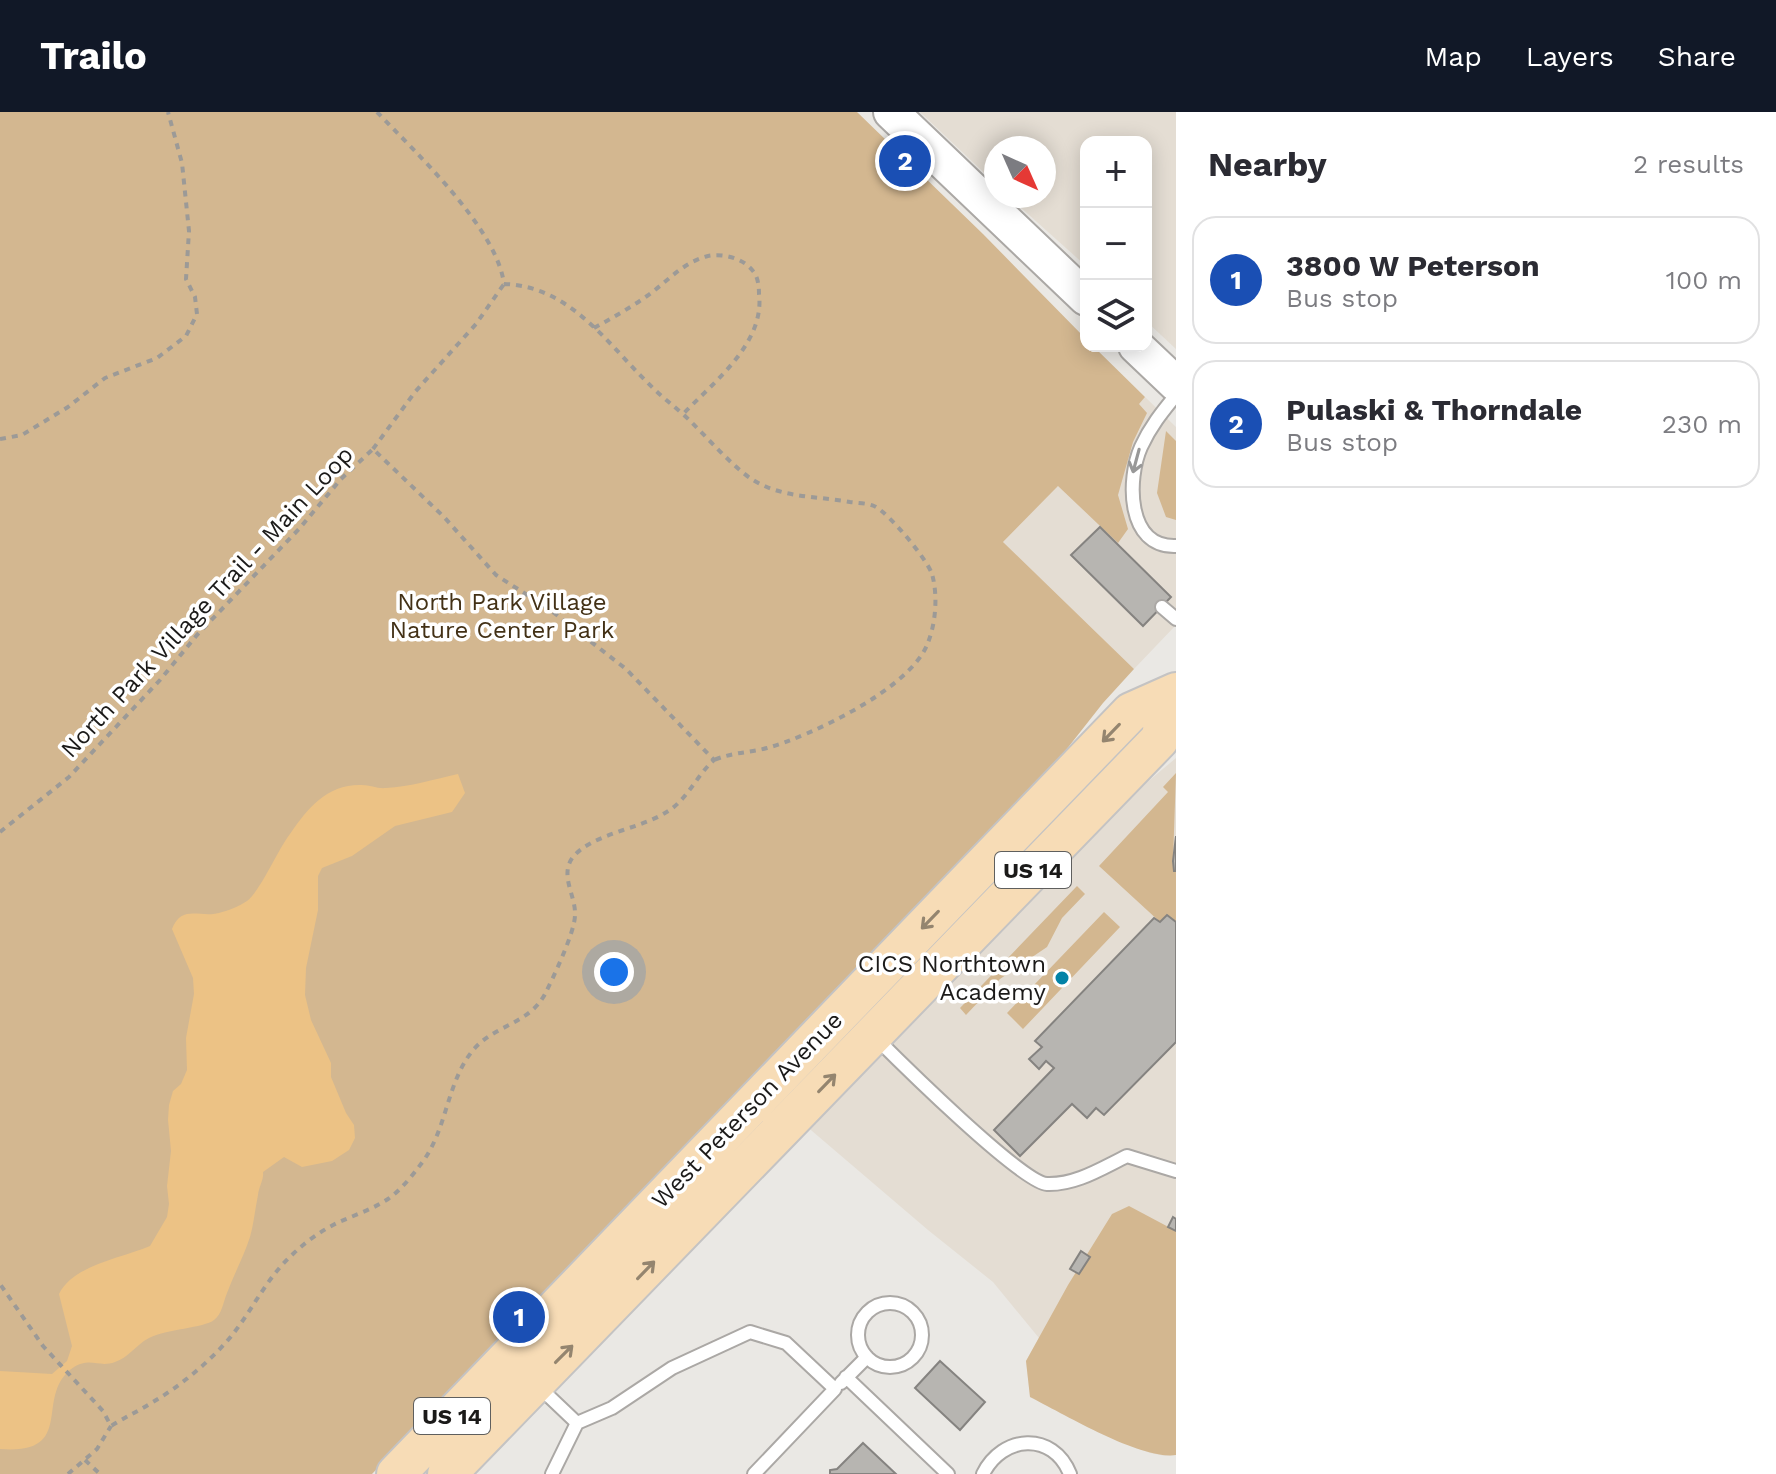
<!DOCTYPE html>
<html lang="en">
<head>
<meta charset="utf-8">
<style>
  :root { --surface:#fff; --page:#f2f2f3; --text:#2b2b33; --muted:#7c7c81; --line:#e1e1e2; --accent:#111827 }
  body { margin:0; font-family:"Work Sans",sans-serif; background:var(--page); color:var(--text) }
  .controls { position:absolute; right:24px; top:24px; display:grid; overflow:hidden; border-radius:16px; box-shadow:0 4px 20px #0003 }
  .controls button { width:72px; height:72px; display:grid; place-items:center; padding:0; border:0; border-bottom:2px solid var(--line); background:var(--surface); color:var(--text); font:40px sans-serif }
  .compass { position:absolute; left:984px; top:24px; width:72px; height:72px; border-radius:50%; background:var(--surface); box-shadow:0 4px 20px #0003; rotate:135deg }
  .you { position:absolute; left:614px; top:860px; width:28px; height:28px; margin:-20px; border:6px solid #fff; border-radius:50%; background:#1a73e8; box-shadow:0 0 0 12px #1a73e833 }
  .badge { display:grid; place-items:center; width:52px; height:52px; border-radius:50%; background:var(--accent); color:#fff; font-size:26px; font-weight:700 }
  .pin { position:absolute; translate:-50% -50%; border:4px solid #fff; box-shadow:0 2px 8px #0006 }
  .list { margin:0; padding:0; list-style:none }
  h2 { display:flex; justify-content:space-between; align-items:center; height:104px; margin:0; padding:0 32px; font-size:34px }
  h2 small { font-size:26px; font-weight:400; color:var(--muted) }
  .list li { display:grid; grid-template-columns:52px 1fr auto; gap:24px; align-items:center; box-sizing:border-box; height:128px; margin:0 16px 16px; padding:0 16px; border:2px solid var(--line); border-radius:24px }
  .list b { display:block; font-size:30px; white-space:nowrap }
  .list p { margin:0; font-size:26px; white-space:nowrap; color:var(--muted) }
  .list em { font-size:26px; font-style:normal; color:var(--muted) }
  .icon { flex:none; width:44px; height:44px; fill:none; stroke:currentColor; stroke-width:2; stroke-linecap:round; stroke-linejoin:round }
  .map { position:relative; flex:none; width:1176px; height:1362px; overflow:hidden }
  header { display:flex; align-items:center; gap:48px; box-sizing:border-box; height:112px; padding:0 40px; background:var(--accent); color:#fff }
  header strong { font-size:38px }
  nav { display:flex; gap:44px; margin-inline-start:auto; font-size:28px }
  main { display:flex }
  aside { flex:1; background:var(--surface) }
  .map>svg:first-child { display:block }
  .built { fill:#e4ddd3 }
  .green { fill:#d3b790 }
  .water { fill:#ecc285 }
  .building { fill:#b7b5b1; stroke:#858380; stroke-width:2 }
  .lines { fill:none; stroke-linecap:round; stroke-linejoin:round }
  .service-casing { stroke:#aba8a5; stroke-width:16 }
  .secondary-casing { stroke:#aba8a5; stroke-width:38 }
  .primary-casing { stroke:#c4c3c3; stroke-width:42 }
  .path { stroke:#9c9a97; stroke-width:4; stroke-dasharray:6 6; stroke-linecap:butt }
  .service { stroke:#fff; stroke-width:12 }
  .secondary { stroke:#fff; stroke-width:34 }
  .primary { stroke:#f7dcb6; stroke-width:38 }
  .oneway { stroke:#989898 }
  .oneway2 { stroke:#94856f }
  .poi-dot { fill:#0383a7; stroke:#fff; stroke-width:3 }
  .labels { text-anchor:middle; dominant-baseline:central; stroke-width:7; stroke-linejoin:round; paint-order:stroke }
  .shield { fill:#fff; stroke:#5f5f5e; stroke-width:2 }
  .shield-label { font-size:22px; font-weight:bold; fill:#1b1a19 }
  .street-label { font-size:24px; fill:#1b1a19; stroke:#fff }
  .park-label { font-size:24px; fill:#433116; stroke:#fff }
  .poi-label { font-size:24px; fill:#1b1a19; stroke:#fff; text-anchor:end }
</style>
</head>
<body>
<header>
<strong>Trailo</strong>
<nav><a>Map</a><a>Layers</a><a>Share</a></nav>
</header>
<main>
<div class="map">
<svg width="1176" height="1362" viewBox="0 0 1176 1362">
  <rect width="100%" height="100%" fill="#eae8e4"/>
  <!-- built -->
  <path class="built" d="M920,0H1176V237L1146,209V30H1086V154L1008,84H1044V36H996V72Z
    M1145,285L1176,315V513L1134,557L1003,430Z
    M1176,646V1343L1165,1344L1150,1341L1096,1319L1030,1285L1026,1249L1039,1226L993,1170L928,1118L805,1013L1089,719Z"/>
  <!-- green -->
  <path class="green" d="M0,0H857L983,122L1086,227V234H1093L1145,285L1139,292L1147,301L1133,330L1118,383L1128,417L1118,431L1058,374L1003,430L1134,557L1103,591L1044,666L372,1362H0Z
    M1166,319L1176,329V408L1166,405L1157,381Z
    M1176,661L1173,749L1174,759H1176V810L1167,803L1160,810L1099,754L1168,680L1163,675Z
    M1077,774L1085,782L1062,806L1047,835L1000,867L966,903L960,896Z
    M1104,800L1120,815L1023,917L1007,901Z
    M1129,1094L1176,1119V1343C1140,1348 1064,1302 1030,1285L1026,1249L1068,1173L1112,1102Z"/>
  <!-- water -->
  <path class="water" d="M458,662L465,681L452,700L395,714L352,744L322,756L318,764V798L306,856L305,883L311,908L331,951V965L346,1001L354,1013L355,1026L349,1038L332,1049L302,1055L284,1045L263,1060C264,1068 259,1074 258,1083C255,1097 254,1111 250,1125C244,1144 234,1162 227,1181C223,1191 222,1202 214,1208C204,1216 166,1217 149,1226C137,1232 128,1246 115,1250C99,1256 91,1245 74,1255C32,1283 79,1343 0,1337V1259L52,1262L67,1249L72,1234L59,1182C73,1153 122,1146 150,1134L167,1105L169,1092L167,1074L171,1039L168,1008L169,993L173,979L181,972L187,958L186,926L194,882L193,866L172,817C182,792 199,806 219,801C227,799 240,794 247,789C261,778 277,739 290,722C308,696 327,672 362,673C370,673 378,677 386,676C410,675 435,667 458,662Z"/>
  <!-- building -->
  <path class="building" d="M1100,415L1171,485L1143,514L1071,443Z
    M1176,724V759H1174L1173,749Z
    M1167,803L1176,810V930L1104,1003L1096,996L1087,1006L1072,992L1020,1044L994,1018L1054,956L1046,949L1039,957L1029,947L1042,935L1035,929L1154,806L1160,810Z
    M1173,1105L1176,1107V1119L1168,1115Z
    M1081,1139L1090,1145L1079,1162L1070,1157Z
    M940,1249L985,1290L960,1318L915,1276Z
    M863,1331L896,1362H830V1358L837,1357Z"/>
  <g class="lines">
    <!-- service casing -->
    <g class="service-casing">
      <path id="service" d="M1176,283C1162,300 1150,315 1141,335C1127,366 1126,436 1176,434
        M1162,495L1176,507
        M875,925C899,949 1022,1071 1047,1072C1076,1073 1102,1056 1127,1044L1176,1059
        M858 1223a32 32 0 1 1 64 0a32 32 0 1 1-64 0Z
        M846,1265L948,1362
        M841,1271L867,1245
        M537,1273L577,1311L612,1296L672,1256L750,1220L786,1231L835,1277L754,1362
        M552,1362L577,1311
        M983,1362C1002,1323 1053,1319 1070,1362"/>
    </g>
    <!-- secondary casing -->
    <g class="secondary-casing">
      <path id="secondary" d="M891,0L1086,186
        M1136,234L1176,272"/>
    </g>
    <!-- primary casing -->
    <g class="primary-casing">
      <path id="primary" d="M396,1362L1131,600L1176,580
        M447,1362L1159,628L1176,582"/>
    </g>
    <!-- path -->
    <path class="path" d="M377,0C415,40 497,116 504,172
      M504,172C571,174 608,233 653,276C663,286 674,294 685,304C704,322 721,342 741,359C773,387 811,383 850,390C857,391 867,391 874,394C888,400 927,447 932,462C938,483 936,512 927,533C909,577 811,624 767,636C749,641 733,640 714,648
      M594,216C612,206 630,196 647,184C667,170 683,150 708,144C723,141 743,146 753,159C758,165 759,174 759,182C765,231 714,270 683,302
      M0,327L22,323L68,295L105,266L157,246L186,224L197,202L195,185L186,167L189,119L182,51L168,0
      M373,337L415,280L476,212L504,172
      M0,720L69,665L160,568L197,523L299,417L341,367L373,337L444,405L496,463L549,497L626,557L714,648C696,664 687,689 665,701C639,717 592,722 573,745C559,763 576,784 575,803C575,820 553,866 545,882C529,912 495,913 474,937C446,970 448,1017 421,1052C412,1064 401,1078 388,1087C373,1097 355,1103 339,1110C322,1118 307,1129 294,1141C265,1167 252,1200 228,1228C207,1252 180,1274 153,1290C139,1299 125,1305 111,1314L103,1299L43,1234L0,1172
      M85,1348L100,1362
      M68,1362L97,1337L111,1314"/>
    <!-- service -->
    <use href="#service" class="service"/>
    <!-- secondary -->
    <use href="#secondary" class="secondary"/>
    <!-- primary -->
    <use href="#primary" class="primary"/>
  </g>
  <!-- one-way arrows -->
  <defs><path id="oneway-shaft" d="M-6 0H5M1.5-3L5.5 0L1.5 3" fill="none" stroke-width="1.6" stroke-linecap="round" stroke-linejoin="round" transform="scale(2)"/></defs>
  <use class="oneway" href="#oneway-shaft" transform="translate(1136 349) rotate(105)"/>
  <g class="oneway2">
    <use href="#oneway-shaft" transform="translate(1111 621) rotate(134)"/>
    <use href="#oneway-shaft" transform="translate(930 808) rotate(134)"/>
    <use href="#oneway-shaft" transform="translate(827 971) rotate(-46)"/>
    <use href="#oneway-shaft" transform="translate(646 1158) rotate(-46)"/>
    <use href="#oneway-shaft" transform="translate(564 1242) rotate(-45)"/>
  </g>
  <!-- markers -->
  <circle class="poi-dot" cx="1062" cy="866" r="8"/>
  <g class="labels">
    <!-- shield labels -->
    <g class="shield">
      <rect x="995" y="740" width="76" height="36" rx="6"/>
      <rect x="414" y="1286" width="76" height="36" rx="6"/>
    </g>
    <g class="shield-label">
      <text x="1033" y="758">US 14</text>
      <text x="452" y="1304">US 14</text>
    </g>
    <!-- street labels -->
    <g class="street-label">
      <text transform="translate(207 490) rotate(-47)">North Park Village Trail - Main Loop</text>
      <text transform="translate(747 998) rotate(-46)">West Peterson Avenue</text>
    </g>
    <!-- park labels -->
    <g class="park-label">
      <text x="502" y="490">North Park Village<tspan x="502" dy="28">Nature Center Park</tspan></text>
    </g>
    <!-- poi labels -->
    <g class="poi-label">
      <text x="1046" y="852">CICS Northtown<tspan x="1046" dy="28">Academy</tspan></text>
    </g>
  </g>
</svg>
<div class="controls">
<button>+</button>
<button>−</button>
<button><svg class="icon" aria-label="layers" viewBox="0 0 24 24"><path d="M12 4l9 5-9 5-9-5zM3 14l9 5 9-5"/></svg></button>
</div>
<svg class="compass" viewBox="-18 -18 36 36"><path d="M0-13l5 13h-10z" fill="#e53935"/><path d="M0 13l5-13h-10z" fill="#7c7c81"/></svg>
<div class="you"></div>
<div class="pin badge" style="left:519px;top:1205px;background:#1a4fb4">1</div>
<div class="pin badge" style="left:905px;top:49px;background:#1a4fb4">2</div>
</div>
<aside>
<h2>Nearby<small>2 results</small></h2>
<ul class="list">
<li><span class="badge" style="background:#1a4fb4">1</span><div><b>3800 W Peterson</b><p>Bus stop</p></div><em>100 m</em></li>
<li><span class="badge" style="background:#1a4fb4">2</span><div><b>Pulaski &amp; Thorndale</b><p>Bus stop</p></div><em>230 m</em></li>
</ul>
</aside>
</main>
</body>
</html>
